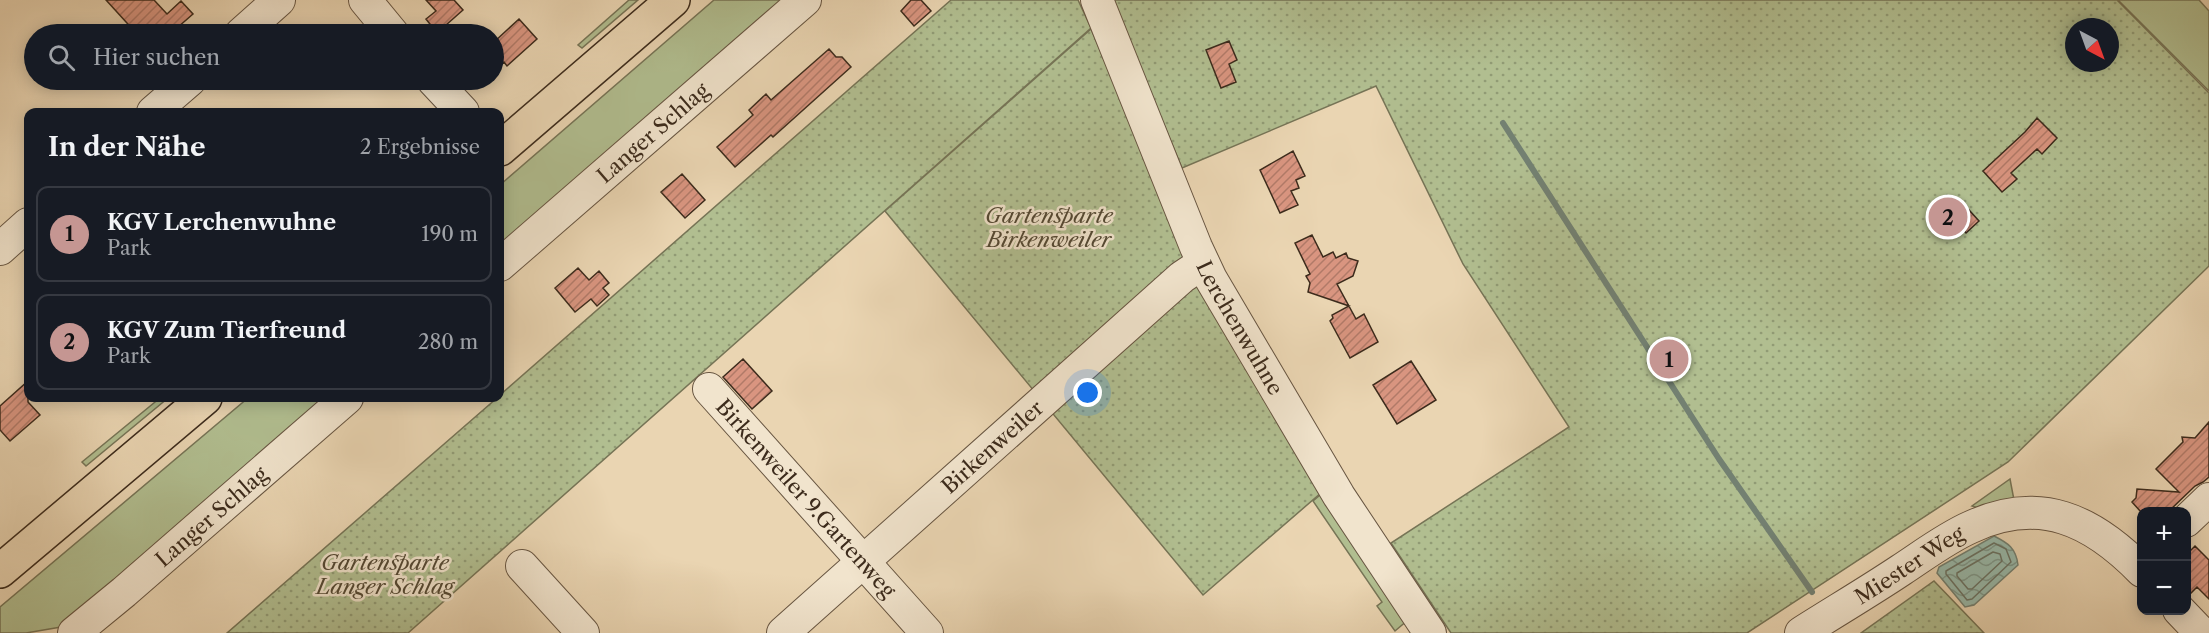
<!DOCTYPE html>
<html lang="de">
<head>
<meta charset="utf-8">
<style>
  :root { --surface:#171b24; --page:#242831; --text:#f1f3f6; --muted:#9ea1a6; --line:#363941; --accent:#c59692 }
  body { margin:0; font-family:"Libre Caslon Text",serif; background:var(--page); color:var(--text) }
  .controls { position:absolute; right:18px; bottom:18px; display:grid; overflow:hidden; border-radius:12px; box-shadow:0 3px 15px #0003 }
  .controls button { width:54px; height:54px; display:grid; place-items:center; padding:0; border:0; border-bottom:2px solid var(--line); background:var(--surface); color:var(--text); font:30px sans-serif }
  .compass { position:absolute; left:2065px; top:18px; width:54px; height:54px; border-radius:50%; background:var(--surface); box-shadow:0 3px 15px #0003; rotate:139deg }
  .you { position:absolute; left:1088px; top:393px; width:21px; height:21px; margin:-15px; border:4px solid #fff; border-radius:50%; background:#1a73e8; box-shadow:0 0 0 9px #1a73e833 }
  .badge { display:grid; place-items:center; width:39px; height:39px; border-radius:50%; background:var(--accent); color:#111; font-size:20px; font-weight:700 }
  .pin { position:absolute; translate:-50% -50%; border:3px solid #fff; box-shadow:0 2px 6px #0006 }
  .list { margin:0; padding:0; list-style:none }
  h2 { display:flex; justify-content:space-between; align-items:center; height:78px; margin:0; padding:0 24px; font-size:26px }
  h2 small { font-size:20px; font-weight:400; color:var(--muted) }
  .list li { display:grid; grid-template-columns:39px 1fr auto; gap:18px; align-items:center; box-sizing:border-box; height:96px; margin:0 12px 12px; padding:0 12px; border:2px solid var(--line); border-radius:12px }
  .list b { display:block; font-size:22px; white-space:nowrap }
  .list p { margin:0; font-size:20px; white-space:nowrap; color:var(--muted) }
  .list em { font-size:20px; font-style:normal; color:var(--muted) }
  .icon { flex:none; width:33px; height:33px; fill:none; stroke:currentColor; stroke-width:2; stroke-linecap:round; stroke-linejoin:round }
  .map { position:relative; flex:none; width:2209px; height:633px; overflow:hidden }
  .search { position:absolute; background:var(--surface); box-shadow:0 3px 15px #0003; left:24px; top:24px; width:480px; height:66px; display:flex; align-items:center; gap:15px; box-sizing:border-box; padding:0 21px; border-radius:33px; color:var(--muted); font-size:22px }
  .panel { position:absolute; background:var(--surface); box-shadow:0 3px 15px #0003; left:24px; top:108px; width:480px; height:294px; border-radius:12px }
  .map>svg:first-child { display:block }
  .grass { fill:#b1be90; stroke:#767456; stroke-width:1.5 }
  .park { fill:url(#park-dots); stroke:#767456; stroke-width:1.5; fill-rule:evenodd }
  .water { fill:url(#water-waves); stroke:#738071; stroke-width:1.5 }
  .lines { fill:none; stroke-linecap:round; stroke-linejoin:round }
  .shore { stroke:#6a7263; stroke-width:1.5 }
  .stream { stroke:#738071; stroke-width:6 }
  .building { fill:url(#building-hatch); stroke:#3c2b1c; stroke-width:1.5 }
  .minor-casing { stroke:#685642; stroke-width:34 }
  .major-casing { stroke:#3c2b1c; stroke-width:36 }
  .minor { stroke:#f1e4cd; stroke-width:32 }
  .major { stroke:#ead5b2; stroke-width:33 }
  .labels { text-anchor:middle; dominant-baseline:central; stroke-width:5; stroke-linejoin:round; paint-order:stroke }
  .street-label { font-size:21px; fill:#3c2b1c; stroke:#f1e4cd }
  .park-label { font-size:21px; font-style:italic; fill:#534833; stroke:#f1e4cd }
</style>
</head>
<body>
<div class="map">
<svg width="2209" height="633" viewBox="0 0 2209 633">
  <defs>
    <pattern id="park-dots" width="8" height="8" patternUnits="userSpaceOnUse" patternTransform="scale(1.5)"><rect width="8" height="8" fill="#b1be90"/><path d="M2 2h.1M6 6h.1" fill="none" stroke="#919b75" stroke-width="1.8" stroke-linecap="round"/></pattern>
    <pattern id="water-waves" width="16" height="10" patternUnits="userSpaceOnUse" patternTransform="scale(1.5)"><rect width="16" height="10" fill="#98b9aa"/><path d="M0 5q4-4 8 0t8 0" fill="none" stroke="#7d978a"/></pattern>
    <pattern id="building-hatch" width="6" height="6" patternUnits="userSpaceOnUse" patternTransform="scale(1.5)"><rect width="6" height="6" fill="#d99580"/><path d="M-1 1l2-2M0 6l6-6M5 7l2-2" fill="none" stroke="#b17a68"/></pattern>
  </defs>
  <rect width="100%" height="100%" fill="#ead5b2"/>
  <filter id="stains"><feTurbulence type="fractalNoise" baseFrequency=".00333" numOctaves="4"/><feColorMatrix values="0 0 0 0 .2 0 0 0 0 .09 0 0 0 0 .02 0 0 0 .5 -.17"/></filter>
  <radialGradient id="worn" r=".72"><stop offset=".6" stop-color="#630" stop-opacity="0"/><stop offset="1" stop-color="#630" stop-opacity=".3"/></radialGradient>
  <!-- grass -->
  <path class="grass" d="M629,0H638L582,48L578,45Z
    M714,0H794L500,258V185Z
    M2118,0H2199L2209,11V91Z
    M160,398H168L86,466L82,462Z
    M248,398H339L61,627L26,633H0V607Z
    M2010,479L2014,500L1978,508L1972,506Z
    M1326,490L1409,619L1395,631L1377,606L1382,602L1313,501Z"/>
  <!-- park -->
  <path class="park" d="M951,0H1078L1091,28L408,633H227L497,398H500V395Z
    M1112,0H2117L2209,93V266L2008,462L1747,633H1451L1391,543L1569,427L1463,264L1376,86L1182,168ZM2074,27H2110V63H2074Z
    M1091,29L1184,246L1322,492L1203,595L885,211Z
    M1934,581L1984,633H1861Z"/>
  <!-- water -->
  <path class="water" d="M1994,536C2008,543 2016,548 2018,565L1974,605L1965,607L1937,573L1939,567Z"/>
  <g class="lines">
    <!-- shore -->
    <path class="shore" d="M1994,543L2006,549L2011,562L1972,599L1967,600L1946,574V571Z
      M1993,552L2000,554L2002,561L1972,589H1968L1957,576V573Z"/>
    <!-- stream -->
    <path class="stream" d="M1503,123L1719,459L1812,592"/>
  </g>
  <!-- building -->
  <path class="building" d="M106,0H154L167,14L181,1L193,14L170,34H137Z
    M426,0H454L463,10L437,33L426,19L436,11Z
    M911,0H921L931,11L914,26L901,11Z
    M519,19L537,39L507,66L504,62L494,71V42Z
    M1229,41L1237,60L1229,64L1236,82L1221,88L1206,50Z
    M829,49L836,57H842L851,67L773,137L771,135L735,167L717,147L753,115L749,110L766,94L771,100Z
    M2037,118L2057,138L2042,154L2037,149L2011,173L2017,179L2002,192L1983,171L2025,132Z
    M1293,151L1305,176L1296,180L1299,188L1291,191L1298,205L1280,213L1260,170Z
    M682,174L705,200L685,218L661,192Z
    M1960,200L1979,221L1966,233L1947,212Z
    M1312,235L1323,257L1333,252L1336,258L1346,253L1348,258L1358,261L1353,276L1337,284L1356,319L1364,314L1378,342L1350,358L1330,321L1333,318L1332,315L1349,306L1308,292L1310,283L1306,276L1310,274L1295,243Z
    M578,268L589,280L599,271L609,283L603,288L609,295L597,306L591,299L575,312L555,288Z
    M743,359L772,391L752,409L723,377Z
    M1411,361L1436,400L1397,424L1373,385Z
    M28,381V402L40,415L10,441L0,430V406Z
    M2209,422V477L2203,482L2195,486L2168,512H2141L2132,502L2136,498L2137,489L2179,492L2156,469L2183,442L2182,437L2195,438Z
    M2195,546L2209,560V599L2197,587L2189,595L2187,594V554Z"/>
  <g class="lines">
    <!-- minor casing -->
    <g class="minor-casing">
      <g id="minor">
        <path d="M365,0L393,34"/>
        <path id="s1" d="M1097,0L1196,247L1211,279L1339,496L1430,633"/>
        <path d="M241,34L279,0"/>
        <path d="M433,80L463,112"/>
        <path d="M153,112L190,80"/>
        <path d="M0,249L28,224"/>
        <path id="s2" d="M500,265L805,0"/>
        <path id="s3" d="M709,389L927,633"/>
        <path d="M2186,521L2209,499"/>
        <path d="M522,566L583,633"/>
        <path d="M2179,610L2201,633"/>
        <path id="s4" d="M74,633L124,592L347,398"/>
        <path id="s5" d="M783,633L1182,277L1203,263"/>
        <path id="s6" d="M1801,633C1834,612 1868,592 1901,570C1924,555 1946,538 1971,527C2040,495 2092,520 2142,571"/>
      </g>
    </g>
    <!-- major casing -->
    <g class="major-casing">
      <path id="major" d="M500,149L673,0
        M0,571L205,398"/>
    </g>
    <!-- minor -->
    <use href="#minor" class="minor"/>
    <!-- major -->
    <use href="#major" class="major"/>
  </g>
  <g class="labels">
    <!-- street labels -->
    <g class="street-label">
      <text stroke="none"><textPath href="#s2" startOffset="202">Langer Schlag</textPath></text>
      <text stroke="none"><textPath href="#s1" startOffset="358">Lerchenwuhne</textPath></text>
      <text stroke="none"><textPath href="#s5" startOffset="280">Birkenweiler</textPath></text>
      <text stroke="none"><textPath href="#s3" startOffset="146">Birkenweiler 9.Gartenweg</textPath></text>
      <text stroke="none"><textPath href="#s4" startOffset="180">Langer Schlag</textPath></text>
      <text stroke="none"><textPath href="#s6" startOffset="128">Miester Weg</textPath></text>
    </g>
    <!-- park labels -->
    <g class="park-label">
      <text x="1049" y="215">Gartensparte<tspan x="1049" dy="24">Birkenweiler</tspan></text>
      <text x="385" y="562">Gartensparte<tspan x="385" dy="24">Langer Schlag</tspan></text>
    </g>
  </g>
  <rect width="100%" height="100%" filter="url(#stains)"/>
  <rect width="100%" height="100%" fill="url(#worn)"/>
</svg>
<div class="controls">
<button>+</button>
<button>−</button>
</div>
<svg class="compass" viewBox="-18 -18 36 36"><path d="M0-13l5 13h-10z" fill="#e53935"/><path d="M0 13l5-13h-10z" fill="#9ea1a6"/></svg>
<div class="you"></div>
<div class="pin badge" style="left:1669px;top:359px">1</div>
<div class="pin badge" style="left:1948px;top:217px">2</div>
<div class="search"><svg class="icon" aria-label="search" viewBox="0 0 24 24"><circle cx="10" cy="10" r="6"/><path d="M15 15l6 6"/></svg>Hier suchen</div>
<section class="panel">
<h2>In der Nähe<small>2 Ergebnisse</small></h2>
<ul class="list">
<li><span class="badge">1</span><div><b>KGV Lerchenwuhne</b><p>Park</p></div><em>190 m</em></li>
<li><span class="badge">2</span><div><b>KGV Zum Tierfreund</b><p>Park</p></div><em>280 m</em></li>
</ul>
</section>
</div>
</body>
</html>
